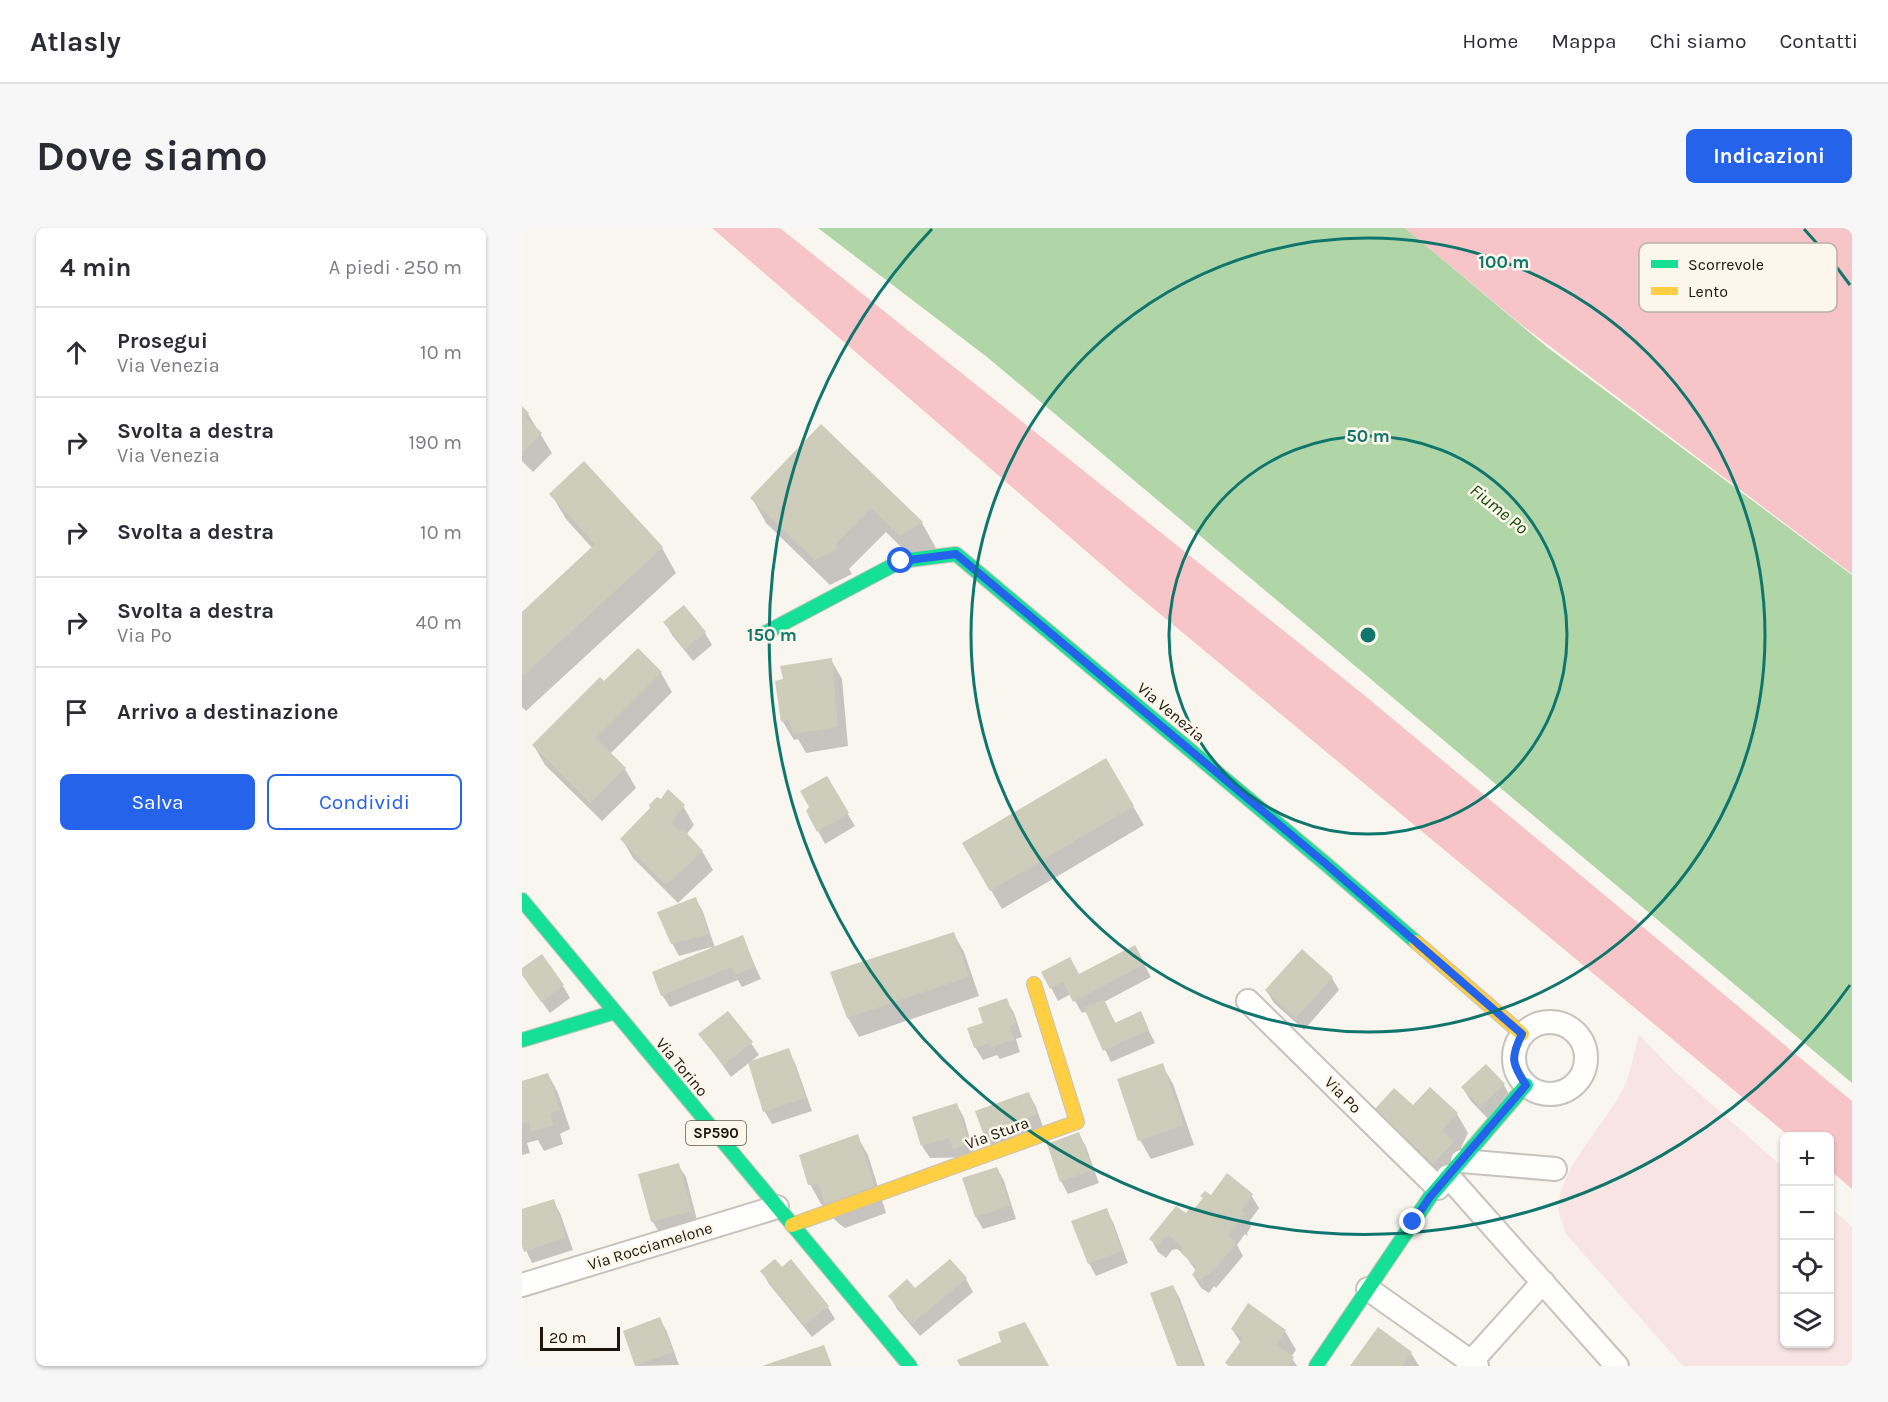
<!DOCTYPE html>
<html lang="it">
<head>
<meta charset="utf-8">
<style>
  :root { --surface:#fff; --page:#f7f7f7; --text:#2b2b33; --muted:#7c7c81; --line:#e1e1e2; --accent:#2563eb }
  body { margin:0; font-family:Karla,sans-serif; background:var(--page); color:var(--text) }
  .controls { position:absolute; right:18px; bottom:18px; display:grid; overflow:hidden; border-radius:9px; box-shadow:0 2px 4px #0004 }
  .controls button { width:54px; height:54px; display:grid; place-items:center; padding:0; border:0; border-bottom:2px solid var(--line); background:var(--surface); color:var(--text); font:30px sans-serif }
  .scale { position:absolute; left:18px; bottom:15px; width:80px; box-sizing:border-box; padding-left:6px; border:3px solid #1c160d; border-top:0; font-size:16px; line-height:21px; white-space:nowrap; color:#1c160d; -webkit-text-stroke:4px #fdf6eb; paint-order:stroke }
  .stop { position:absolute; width:18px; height:18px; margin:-14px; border:4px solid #2563eb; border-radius:50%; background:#fff }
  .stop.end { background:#2563eb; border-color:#fff; box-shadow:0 2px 6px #0008 }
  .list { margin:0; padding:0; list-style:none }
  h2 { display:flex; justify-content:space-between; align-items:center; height:78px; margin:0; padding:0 24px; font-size:26px }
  h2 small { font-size:20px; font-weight:400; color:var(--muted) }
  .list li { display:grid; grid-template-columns:39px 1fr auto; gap:18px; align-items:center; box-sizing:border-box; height:90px; padding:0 24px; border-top:2px solid var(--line) }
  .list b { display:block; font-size:22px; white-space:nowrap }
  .list p { margin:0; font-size:20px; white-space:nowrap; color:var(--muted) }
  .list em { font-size:20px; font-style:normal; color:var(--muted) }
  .actions { display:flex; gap:12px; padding:18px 24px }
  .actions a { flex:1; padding:14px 0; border:2px solid var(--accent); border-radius:9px; text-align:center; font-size:21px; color:var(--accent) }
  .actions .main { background:var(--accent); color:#fff }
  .icon { flex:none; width:33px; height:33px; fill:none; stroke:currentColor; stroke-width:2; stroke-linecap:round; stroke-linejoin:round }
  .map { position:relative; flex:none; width:1330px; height:1138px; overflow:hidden; border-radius:9px }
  header { display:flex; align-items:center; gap:36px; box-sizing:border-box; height:84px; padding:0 30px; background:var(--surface); border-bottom:2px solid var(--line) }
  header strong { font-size:28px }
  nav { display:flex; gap:33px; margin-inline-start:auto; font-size:21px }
  .intro { display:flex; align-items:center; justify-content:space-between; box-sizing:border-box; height:144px; padding:0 36px }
  h1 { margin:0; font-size:42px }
  .button { padding:15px 27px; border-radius:9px; background:var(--accent); color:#fff; font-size:21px; font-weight:700 }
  main { display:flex; gap:36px; padding:0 36px }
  aside { flex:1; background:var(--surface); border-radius:9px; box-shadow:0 2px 4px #0004 }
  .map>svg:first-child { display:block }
  .green { fill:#f8e4e3 }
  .forest { fill:#f7c5c7 }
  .water { fill:#b0d5a6 }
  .shadow { fill:#0003 }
  .building { fill:#ceccba }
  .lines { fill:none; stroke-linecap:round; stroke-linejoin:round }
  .street-casing { stroke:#c7c2bb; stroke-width:26 }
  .fast-casing { stroke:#c7c2bb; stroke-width:16 }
  .slow-casing { stroke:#c7c2bb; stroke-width:16 }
  .street { stroke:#fefefd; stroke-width:22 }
  .fast { stroke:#16e098; stroke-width:14 }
  .slow { stroke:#ffcf43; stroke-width:14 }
  .route { stroke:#2563eb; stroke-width:8 }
  .ring { fill:none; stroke:#0f766e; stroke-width:3 }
  .labels { text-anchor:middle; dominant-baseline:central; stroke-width:5; stroke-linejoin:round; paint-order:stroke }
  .shield { fill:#fdf6eb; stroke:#605950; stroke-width:1.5 }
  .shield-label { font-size:15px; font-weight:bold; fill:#1c160d }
  .street-label { font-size:16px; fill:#1c160d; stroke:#fdf6eb }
  .water-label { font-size:18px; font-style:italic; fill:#164b0a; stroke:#fdf6eb }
  .key { fill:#fdf6eb; stroke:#bab3a8; stroke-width:1.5 }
  .key-label { font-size:16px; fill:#1c160d }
  .centre { fill:#0f766e; stroke:#fdf6eb; stroke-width:3 }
  .ring-label { font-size:18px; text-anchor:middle; font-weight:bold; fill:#0f766e; stroke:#fdf6eb; stroke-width:5; stroke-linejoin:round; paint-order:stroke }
</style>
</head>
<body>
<header>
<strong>Atlasly</strong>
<nav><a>Home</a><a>Mappa</a><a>Chi siamo</a><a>Contatti</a></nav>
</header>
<div class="intro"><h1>Dove siamo</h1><a class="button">Indicazioni</a></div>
<main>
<aside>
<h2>4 min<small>A piedi · 250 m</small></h2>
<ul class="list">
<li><svg class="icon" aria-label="ahead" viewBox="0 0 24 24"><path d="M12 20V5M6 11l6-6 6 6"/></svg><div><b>Prosegui</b><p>Via Venezia</p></div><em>10 m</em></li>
<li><svg class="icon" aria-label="right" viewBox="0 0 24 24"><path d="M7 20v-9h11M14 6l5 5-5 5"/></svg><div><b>Svolta a destra</b><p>Via Venezia</p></div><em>190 m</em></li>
<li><svg class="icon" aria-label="right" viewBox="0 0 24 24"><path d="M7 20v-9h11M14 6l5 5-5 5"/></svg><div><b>Svolta a destra</b></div><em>10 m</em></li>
<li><svg class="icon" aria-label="right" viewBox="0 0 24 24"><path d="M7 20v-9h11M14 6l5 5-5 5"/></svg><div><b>Svolta a destra</b><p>Via Po</p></div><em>40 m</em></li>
<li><svg class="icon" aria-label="arrive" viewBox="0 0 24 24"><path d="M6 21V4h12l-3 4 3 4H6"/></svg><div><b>Arrivo a destinazione</b></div></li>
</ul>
<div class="actions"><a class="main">Salva</a><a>Condividi</a></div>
</aside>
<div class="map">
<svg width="1330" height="1138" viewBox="0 0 1330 1138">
  <rect width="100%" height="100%" fill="#f9f5ef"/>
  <!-- green -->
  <path class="green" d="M1117,807L1153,844L1262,940V1116H1308V979L1330,999V1138H1161L1044,1006C1042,999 1038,991 1037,983C1034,945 1081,898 1099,865C1109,847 1111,827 1117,807Z"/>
  <!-- forest -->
  <path class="forest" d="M190,0H258L842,467L1330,873V961L1308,942V908H1267L608,361Z
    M883,0H1330V346L997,95Z"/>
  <!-- water -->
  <path class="water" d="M296,0H883L1025,119L1330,347V855L465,129Z"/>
  <!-- shadow -->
  <path class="shadow" d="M0,180L6,186L30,225L11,244L0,233Z
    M299,198L400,295L414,320L393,333L364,304L327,341L330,346L308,357L244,295L230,270Z
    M29,266L140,320L154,345L4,483L0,479V386L71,321L44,291Z
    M143,394L183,405L190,417L171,433L150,407Z
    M116,422L139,445L150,464L88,526L103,541L114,560L80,593L23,537L12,518L82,456Z
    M309,432L320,451L326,518L284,525L276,511L272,512L261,494L254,454Z
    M584,532L622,597L480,681L442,616Z
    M304,550L333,598L303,616L286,584Z
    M161,578L172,597L164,607L180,623L191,642L156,675L111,630L100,611L129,581Z
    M174,671L181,684L193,720L220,709L239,751L220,759L216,752L148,779L140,767L190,721L189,719L157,728L150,715Z
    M431,705L442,724L457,768L337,809L326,790L310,745Z
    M620,732L629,749L582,774L594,796L618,785L633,815L589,834L565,783L560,785L549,766L536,773L521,744L557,748Z
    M0,742L41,758L48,770L28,785L6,755Z
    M810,750L817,762L782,802L752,775L744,762Z
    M484,772L492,785L500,809L494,811L498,824L478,831L475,827L461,832L453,819L463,796Z
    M178,806L229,815L237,827L209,849Z
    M266,822L273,835L290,883L250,896L243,884L228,835Z
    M640,837L651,856L672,917L629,931L618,912Z
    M964,838L982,857L989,870L966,891L948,872L941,860Z
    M26,846L36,865L48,901L38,906L41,916L22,923L16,912L5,915L8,925L0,927V854Z
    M908,861L935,886L946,905L923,954L866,900L855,881L891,879Z
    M507,866L514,879L521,899L469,917L462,905L455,884Z
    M435,877L442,890L453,929L408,930L400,918Z
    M557,906L564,919L577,955L546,966L539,953Z
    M335,908L346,927L364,985L323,1000L316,995L299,976L288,956Z
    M156,937L164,949L176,996L138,1006L131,994L118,947Z
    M475,940L482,953L494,991L461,1001L454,989L442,951Z
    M729,967L737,980L727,994L729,999L725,1005L726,1008L723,1006L715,1017L721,1028L694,1060L692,1058L687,1065L679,1060L671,1047L674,1043L662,1026L655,1021L650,1022L644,1030L636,1024L629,1011L672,984L689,969Z
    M31,973L38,985L51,1022L10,1035L0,1014V983Z
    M584,982L591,994L606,1035L574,1048L567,1035Z
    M428,1033L444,1051L451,1064L398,1108L375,1081L368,1068L393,1062Z
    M240,1043L305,1078L313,1091L290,1109L247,1056Z
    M651,1058L658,1071L683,1138H657Z
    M138,1091L145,1104L157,1137L115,1138L103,1104Z
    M710,1101L763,1103L774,1122L769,1129L775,1138H707L705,1135L719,1115Z
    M889,1125L897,1138H830Z"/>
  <!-- building -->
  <path class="building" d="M0,178L7,185L3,189L20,205L0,225Z
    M299,196L401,294L378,308L349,280L313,317L317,320L293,332L228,270Z
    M62,233L141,319L0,449V384L73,316L27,266Z
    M162,377L184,404L163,421L141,394Z
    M116,420L140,444L74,510L104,540L68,575L10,517L78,449L82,453Z
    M310,430L316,499L271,506L266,491L259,494L253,453L261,451L258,438Z
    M584,530L612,578L468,663L440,615Z
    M305,548L327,585L295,604L284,583L287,579L278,563Z
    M146,561L163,577L149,595L157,603L161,601L181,623L144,657L98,611L128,580L127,577L135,569L139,571Z
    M174,669L187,706L149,716L135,684Z
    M432,704L447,749L325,790L308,744Z
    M221,707L233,739L212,747L209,739L139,768L130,744Z
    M613,717L623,736L551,774L541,754L528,761L519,744L548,729L557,746Z
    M780,721L811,749L774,790L743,762Z
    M20,726L42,757L19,774L0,747V740Z
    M485,770L494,796L488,798L492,812L469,819L468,815L452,820L445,800L461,795L456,780Z
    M582,771L593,795L619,783L627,802L581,823L562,780Z
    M206,783L231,814L201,837L176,806Z
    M267,820L284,870L241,884L226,834Z
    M641,835L662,897L616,913L595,851Z
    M964,836L983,856L958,879L939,859Z
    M26,845L38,882L28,886L32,897L10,904L7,893L0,895V853Z
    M908,859L936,885L920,902L932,914L911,936L853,881L872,860L891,877Z
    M507,864L515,887L461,905L453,883Z
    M435,875L447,916L431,921L427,910L399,918L390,889Z
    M557,904L571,942L538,954L525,916Z
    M336,906L355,966L303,976L296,956L286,957L277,927Z
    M157,935L170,983L129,994L116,946Z
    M475,939L488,978L453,989L440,950Z
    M705,945L731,966L720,982L723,985L718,992L720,994L718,997L716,994L706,1007L715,1015L686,1048L684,1047L679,1053L670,1047L675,1039L659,1025L661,1020L647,1008L643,1009L636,1018L627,1011L654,978L664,985L668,980L671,982L681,970L678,968L683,963L689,967Z
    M32,971L44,1009L2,1024L0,1018V981Z
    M585,980L600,1023L566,1036L549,993Z
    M253,1031L260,1039L269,1031L307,1078L282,1097L238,1043Z
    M428,1031L445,1050L390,1096L366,1068L385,1051L393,1060Z
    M651,1057L678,1130L681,1138H655L628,1065Z
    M726,1075L764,1102L754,1117L772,1129L766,1138H707L703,1135L721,1110L709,1101Z
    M138,1089L151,1124L113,1138L101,1103Z
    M503,1094L527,1138H438L435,1132L479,1114L476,1104Z
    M856,1099L890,1124L880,1138H828Z
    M302,1117L310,1138H240Z"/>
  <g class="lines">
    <!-- street casing -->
    <g class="street-casing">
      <path id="street" d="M726,773L916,960
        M992 830a36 36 0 1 1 72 0a36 36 0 1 1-72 0Z
        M940,933L1033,941
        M926,948L1095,1138
        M0,1057L255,979
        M846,1061L955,1138
        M949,1134L1021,1054"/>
    </g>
    <!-- fast casing -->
    <g class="fast-casing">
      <path id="fast" d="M243,405L379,333L434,326L804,636L894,714
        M0,672L388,1138
        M0,812L93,784
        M794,1138L908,969L1004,857"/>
    </g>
    <!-- slow casing -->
    <g class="slow-casing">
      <path id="slow" d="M894,714L1000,806
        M270,997L555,894L512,756"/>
    </g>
    <!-- street -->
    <use href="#street" class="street"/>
    <!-- fast -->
    <use href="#fast" class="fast"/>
    <!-- slow -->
    <use href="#slow" class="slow"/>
  </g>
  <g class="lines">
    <!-- route -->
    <path class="route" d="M379,333L434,326L804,636L1000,806C988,830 990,836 1004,857L908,969L891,994"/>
  </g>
  <!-- distance rings -->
  <g class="ring">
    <circle cx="846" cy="407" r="199"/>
    <circle cx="846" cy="407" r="397"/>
    <path d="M1328 757A596 596 0 1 1 410 1M1282 1A596 596 0 0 1 1328 57"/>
  </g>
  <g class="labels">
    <!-- shield labels -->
    <rect class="shield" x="164" y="893" width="60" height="24" rx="4.5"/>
    <g class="shield-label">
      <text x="194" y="905">SP590</text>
    </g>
    <!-- street labels -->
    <g class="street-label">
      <text transform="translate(649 484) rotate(40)">Via Venezia</text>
      <text transform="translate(160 839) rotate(50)">Via Torino</text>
      <text transform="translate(821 867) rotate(45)">Via Po</text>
      <text transform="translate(475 905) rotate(-20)">Via Stura</text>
      <text transform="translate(128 1018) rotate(-17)">Via Rocciamelone</text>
    </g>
    <!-- water labels -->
    <g class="water-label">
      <text transform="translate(977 281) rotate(39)">Fiume Po</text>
    </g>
  </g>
  <!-- legend -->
  <rect x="1117" y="15" width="198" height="69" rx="9" class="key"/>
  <rect x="1129" y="32" width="27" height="8" fill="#16e098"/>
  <rect x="1129" y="59" width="27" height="8" fill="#ffcf43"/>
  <g class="key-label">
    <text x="1166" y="42">Scorrevole</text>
    <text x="1166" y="69">Lento</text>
  </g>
  <circle cx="846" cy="407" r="9" class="centre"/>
  <g class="ring-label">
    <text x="982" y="40">100 m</text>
    <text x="846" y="214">50 m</text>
    <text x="250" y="413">150 m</text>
  </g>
</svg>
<div class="controls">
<button>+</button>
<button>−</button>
<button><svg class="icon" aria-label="locate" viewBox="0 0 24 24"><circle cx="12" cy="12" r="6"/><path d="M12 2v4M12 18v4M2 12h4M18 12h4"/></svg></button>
<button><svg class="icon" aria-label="layers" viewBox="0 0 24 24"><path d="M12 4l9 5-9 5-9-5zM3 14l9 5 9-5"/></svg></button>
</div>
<div class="scale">20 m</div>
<div class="stop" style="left:379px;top:333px"></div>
<div class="stop end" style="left:891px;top:994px"></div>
</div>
</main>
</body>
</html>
